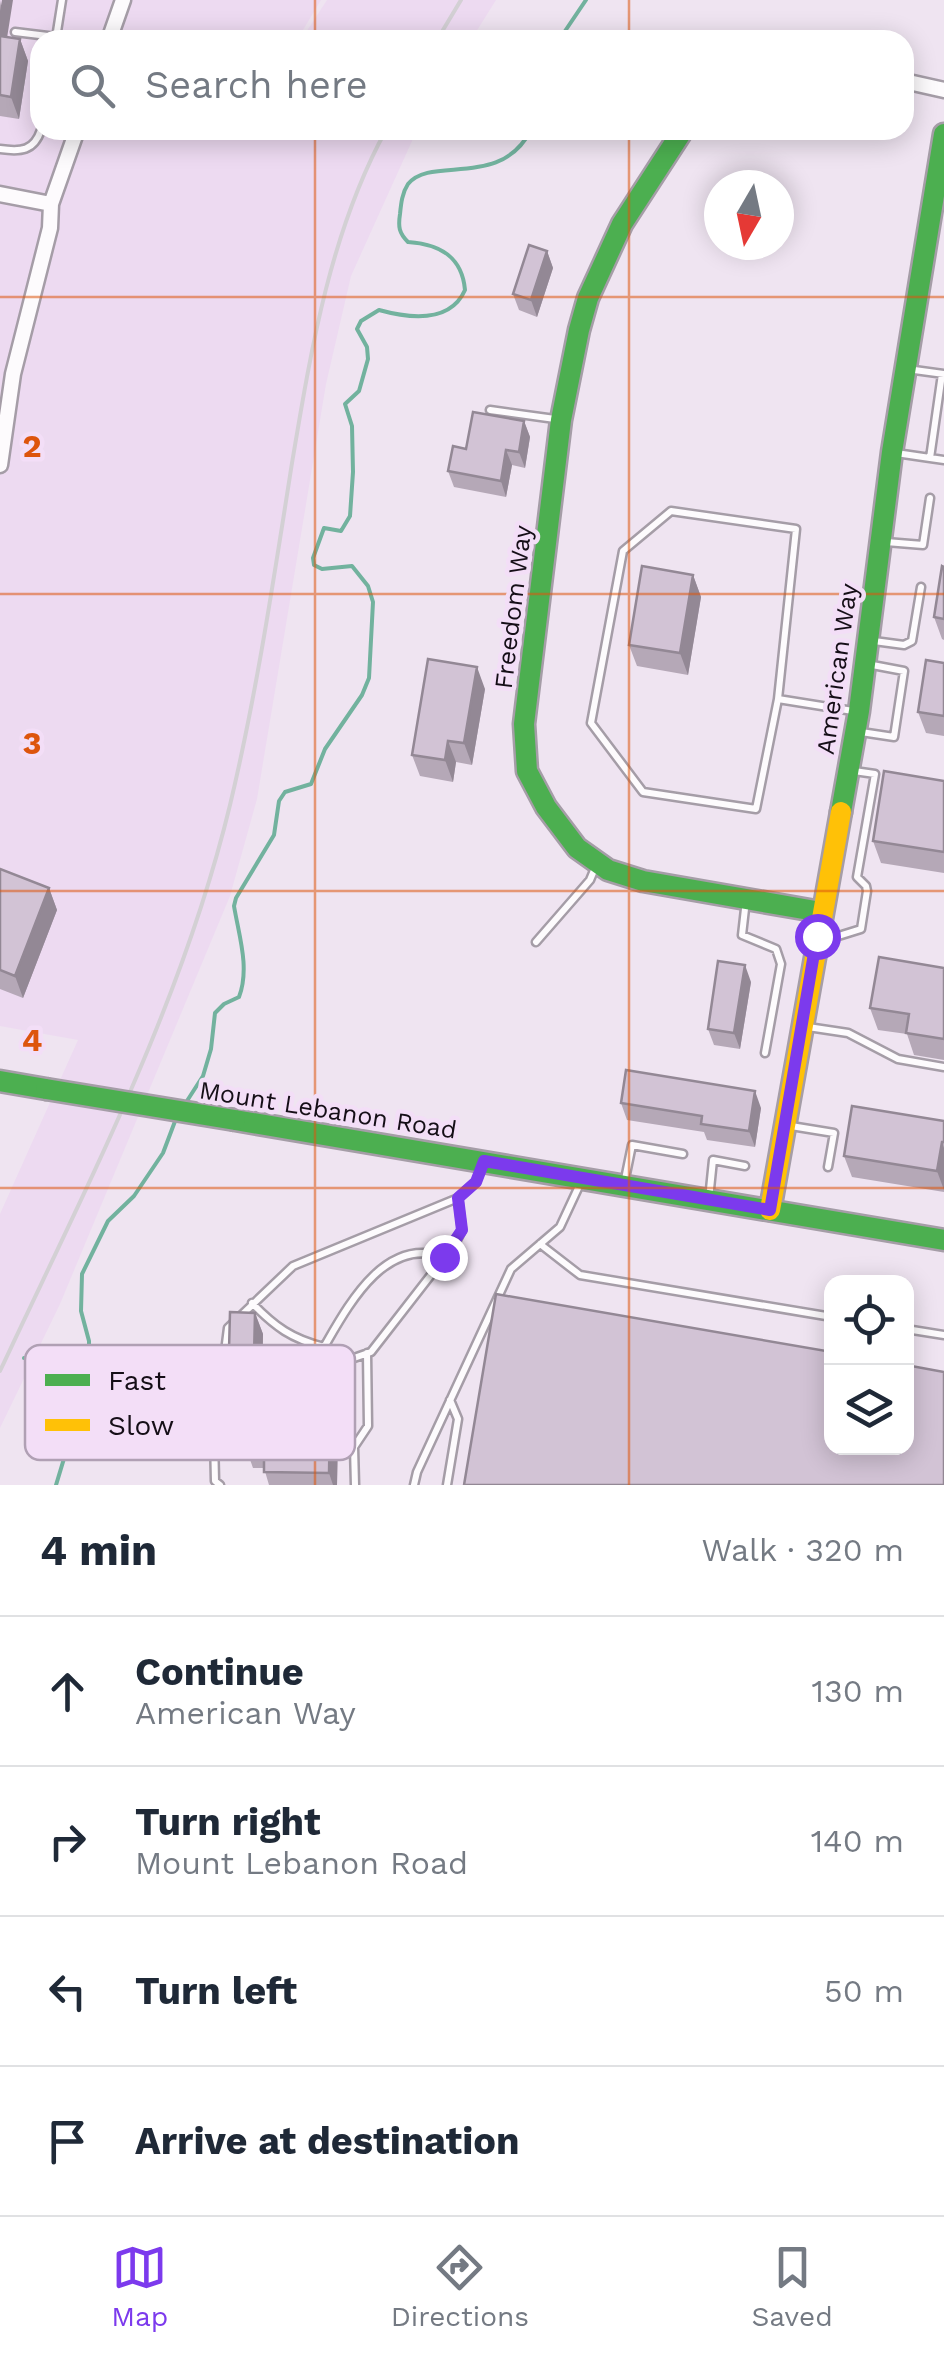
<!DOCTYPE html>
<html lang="en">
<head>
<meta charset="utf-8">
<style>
  :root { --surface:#fff; --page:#f6f6f7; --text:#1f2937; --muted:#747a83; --line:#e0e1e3; --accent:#7c3aed }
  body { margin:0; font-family:"Work Sans",sans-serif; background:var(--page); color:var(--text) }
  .controls { position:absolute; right:30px; bottom:30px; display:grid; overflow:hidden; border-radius:20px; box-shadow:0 5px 25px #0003 }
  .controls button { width:90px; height:90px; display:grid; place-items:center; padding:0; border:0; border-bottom:2px solid var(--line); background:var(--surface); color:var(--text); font:50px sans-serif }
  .compass { position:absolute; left:704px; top:170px; width:90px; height:90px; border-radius:50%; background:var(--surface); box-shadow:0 5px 25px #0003; rotate:189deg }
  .stop { position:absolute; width:30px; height:30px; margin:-22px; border:8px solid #7c3aed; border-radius:50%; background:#fff }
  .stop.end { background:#7c3aed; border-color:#fff; box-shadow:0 2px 10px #0008 }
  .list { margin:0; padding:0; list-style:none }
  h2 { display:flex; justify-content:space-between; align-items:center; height:130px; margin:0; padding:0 40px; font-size:42px }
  h2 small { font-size:32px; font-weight:400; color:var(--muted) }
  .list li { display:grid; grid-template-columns:65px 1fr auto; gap:30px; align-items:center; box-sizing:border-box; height:150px; padding:0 40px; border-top:2px solid var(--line) }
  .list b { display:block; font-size:38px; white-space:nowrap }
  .list p { margin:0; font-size:32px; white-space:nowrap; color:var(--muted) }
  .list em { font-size:32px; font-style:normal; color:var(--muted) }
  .icon { flex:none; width:55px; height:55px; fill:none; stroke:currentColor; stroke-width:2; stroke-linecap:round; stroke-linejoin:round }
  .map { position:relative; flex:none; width:944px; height:1485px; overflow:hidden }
  .search { position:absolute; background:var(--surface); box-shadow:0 5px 25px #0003; left:30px; right:30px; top:30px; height:110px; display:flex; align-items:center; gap:25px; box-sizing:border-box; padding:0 35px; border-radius:30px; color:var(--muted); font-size:38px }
  .sheet { height:730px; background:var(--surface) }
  nav { display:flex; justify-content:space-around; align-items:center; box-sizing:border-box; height:140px; border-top:2px solid var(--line); background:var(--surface); font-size:28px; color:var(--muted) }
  nav a { display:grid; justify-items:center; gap:5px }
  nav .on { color:var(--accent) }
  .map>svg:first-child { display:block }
  .built { fill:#eddaf1 }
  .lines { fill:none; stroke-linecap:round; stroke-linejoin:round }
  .stream { stroke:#72b29e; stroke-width:4 }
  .lane-casing { stroke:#a59da7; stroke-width:11 }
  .street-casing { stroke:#a59da7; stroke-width:19 }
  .fast-casing { stroke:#a59da7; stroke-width:25 }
  .slow-casing { stroke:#a59da7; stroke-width:25 }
  .lane { stroke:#fdfbfd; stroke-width:6 }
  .street { stroke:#fdfbfd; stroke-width:14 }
  .fast { stroke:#4caf50; stroke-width:20 }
  .slow { stroke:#ffc107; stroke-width:20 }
  .rail { stroke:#d3d0d4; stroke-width:4 }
  .fast-bridge-casing { stroke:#a59da7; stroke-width:25; stroke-linecap:butt }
  .fast-bridge { stroke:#4caf50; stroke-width:20 }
  .wall { fill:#b5a8b7 }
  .shaded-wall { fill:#938895 }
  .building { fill:#d2c3d5; stroke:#938895; stroke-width:2.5 }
  .route { stroke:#7c3aed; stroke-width:12 }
  .grid { fill:none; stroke:#dd550d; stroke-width:2.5; stroke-opacity:0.55 }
  .labels { text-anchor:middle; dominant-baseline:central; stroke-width:9; stroke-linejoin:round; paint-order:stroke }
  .street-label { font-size:25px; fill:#150e17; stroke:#f3def7 }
  .key { fill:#f3def7; stroke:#b0a0b4; stroke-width:2.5 }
  .key-label { font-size:28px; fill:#150e17 }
  .grid-label { font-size:32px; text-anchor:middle; font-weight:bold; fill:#dd550d; stroke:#f3def7; stroke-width:9; stroke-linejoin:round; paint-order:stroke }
</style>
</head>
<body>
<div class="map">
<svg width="944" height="1485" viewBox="0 0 944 1485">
  <rect width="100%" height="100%" fill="#efe4f1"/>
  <!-- built -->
  <path class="built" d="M0,0H321L297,40H40V130H417L351,276L326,384L257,799L230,896L60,1304L0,1428V1214L78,1040L0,1026Z
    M327,0H496L471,40H301Z"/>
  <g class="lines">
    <!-- stream -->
    <path class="stream" d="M559,40L586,0
      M185,1104L203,1076L211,1049L215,1013L224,1004L239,997C250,968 239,936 234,906L236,898L274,835L279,801L285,792L311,784L325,749L362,695L369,678L373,602L368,586L352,566L322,569L314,565L313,558L324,528L341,531L350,516L353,472L352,426L345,404L359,391L368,359L367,347L357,329L361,321L379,310C408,318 450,324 465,290C462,256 439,244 408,242C399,233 398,227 400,214C401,204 402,193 408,184C432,155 500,190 531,130
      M24,1358C44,1361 70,1370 89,1360V1341L81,1311L82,1274L108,1221L134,1196L163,1153L177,1116
      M56,1485L82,1399C83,1383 80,1375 68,1365"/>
    <!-- lane casing -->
    <g class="lane-casing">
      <path id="lane" d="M15,32L56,37
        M56,38L62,0
        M0,149C21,152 34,151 41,130
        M907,369L944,374
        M490,410L555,419
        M896,453L930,458L942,374
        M930,458L944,460
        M886,542L923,545L930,498
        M874,641L904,645L912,641L921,587
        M778,699L796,529L671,511L623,551L591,723L643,792L756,809L778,699L853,711
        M861,732L894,737L904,671L867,664
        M746,900L742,935L776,949L781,964L765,1053
        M824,937L832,938L861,929L867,891L866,886L857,877L875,774L854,771
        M536,942L590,880L595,868
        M808,1027L848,1033L898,1059L944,1067
        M791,1126L834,1133L828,1167
        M624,1184L632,1145L683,1154
        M709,1199L713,1160L745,1166
        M540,1244L580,1275L832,1317
        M444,1257C385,1236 349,1304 324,1347L354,1358L371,1352L455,1244L462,1230L458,1198
        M252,1303C275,1327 292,1339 324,1347
        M906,1329L944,1335
        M220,1485L215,1481L214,1438L228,1328L293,1266L458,1198L476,1182L482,1167
        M355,1485L354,1447L368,1426L367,1353
        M414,1485L417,1472L511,1269L560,1227L580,1184
        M447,1485L458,1419L450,1400"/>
    </g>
    <!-- street casing -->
    <g class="street-casing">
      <path id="street" d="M109,40L123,0
        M904,81L944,90
        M0,194L51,204
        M0,465L13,374L50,228L51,204L77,130"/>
    </g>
    <!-- fast casing -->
    <g class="fast-casing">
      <path id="fast" d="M683,130L622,224L588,298L579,330L561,420L524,724L527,771L546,807L577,848L608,870L643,881L821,912
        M841,812L859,711L892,452L944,134
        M0,1081L46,1089
        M235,1120L944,1240"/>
    </g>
    <!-- slow casing -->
    <g class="slow-casing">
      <path id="slow" d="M770,1210L841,812"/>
    </g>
    <!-- lane -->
    <use href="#lane" class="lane"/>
    <!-- street -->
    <use href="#street" class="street"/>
    <!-- fast -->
    <use href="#fast" class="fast"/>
    <!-- slow -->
    <use href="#slow" class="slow"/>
    <!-- rail -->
    <path class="rail" d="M437,40L461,0
      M0,1371C86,1187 182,1004 230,805C257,692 274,577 292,463C311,350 330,232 386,130"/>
    <!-- fast-bridge casing -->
    <g class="fast-bridge-casing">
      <path id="fast-bridge" d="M46,1089L235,1120"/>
    </g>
    <!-- fast-bridge -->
    <use href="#fast-bridge" class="fast-bridge"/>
  </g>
  <!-- wall -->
  <path class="wall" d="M0,0L7,37L20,39L28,61L19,119L0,116Z
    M547,251L553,268L537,317L519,310L513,294Z
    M524,421L530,437L525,468L512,465L506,497L454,487L448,471Z
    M944,567V640L942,639L934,617Z
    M693,575L701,597L688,675L637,666L629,645Z
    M944,663V736L926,733L918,712Z
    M485,689L472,765L456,762L453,782L420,776L412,755Z
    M944,781V873L881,863L873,841Z
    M0,869L49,888L57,910L23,998L0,989Z
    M944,968V1060L914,1055L907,1034L878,1030L870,1008Z
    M751,982L740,1049L714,1045L708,1029Z
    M621,1103L761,1108L755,1147L707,1140L704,1132L627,1120Z
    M944,1121V1192L852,1177L844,1156Z
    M255,1313L263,1334V1358L339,1381L337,1485H269L264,1468H253L246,1448H235L227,1426Z"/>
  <!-- shaded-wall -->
  <path class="shaded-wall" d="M2,0H13L4,57L0,46V11Z
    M20,39L28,61L19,119L11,97Z
    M547,251L553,268L537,317L531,300Z
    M524,421L530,437L525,468L519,452Z
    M506,450L512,465L506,497L501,481Z
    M693,575L701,597L688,675L680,653Z
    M477,667L485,689L472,765L464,743Z
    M448,741L456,762L453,782L445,760Z
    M49,888L57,910L23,998L15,976Z
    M745,965L751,982L740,1049L734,1033Z
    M755,1091L761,1108L755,1147L749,1131Z
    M942,1142L944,1148V1190L937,1171Z
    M255,1313L263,1334L262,1379L254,1357Z
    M331,1360L339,1381L337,1485H333L329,1473Z"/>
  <!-- building -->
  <path class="building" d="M0,36L20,39L11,97L0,95Z
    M529,245L547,251L531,300L513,294Z
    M473,412L524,421L519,452L506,450L501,481L448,471L453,446L466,449Z
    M642,566L693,575L680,653L629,645Z
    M942,566L944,567V619L934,617Z
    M428,659L477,667L464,743L448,741L445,760L412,755Z
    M926,660L944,663V716L918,712Z
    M884,771L944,781V852L873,841Z
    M0,869L49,888L15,976L0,970Z
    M879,957L944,968V1039L906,1033L909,1014L870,1008Z
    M718,961L745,965L734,1033L708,1029Z
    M626,1070L755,1091L749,1131L701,1124L702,1116L621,1103Z
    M852,1106L944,1121V1142H942L937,1171L844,1156Z
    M496,1294L832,1352V1448H906V1365L944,1372V1485H464Z
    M230,1312L255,1313L254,1357L331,1360L329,1473L264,1472V1447H246V1427L227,1426Z"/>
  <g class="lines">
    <!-- route -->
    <path class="route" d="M444,1257L462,1230L458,1198L476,1182L484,1161L770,1210L817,936"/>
  </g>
  <!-- grid -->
  <path class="grid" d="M315,0V40M629,0V40M315,130V1485M629,130V1485M0,297H944M0,594H944M0,891H944M0,1188H944"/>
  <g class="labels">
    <!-- street labels -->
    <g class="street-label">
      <text transform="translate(513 607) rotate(-83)">Freedom Way</text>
      <text transform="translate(837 669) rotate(-82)">American Way</text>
      <text transform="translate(328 1110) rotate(9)">Mount Lebanon Road</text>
    </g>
  </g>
  <!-- legend -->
  <rect x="25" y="1345" width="330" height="115" rx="15" class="key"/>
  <rect x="45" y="1374" width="45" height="12" fill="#4caf50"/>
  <rect x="45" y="1419" width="45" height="12" fill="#ffc107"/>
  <g class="key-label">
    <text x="108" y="1390">Fast</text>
    <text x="108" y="1435">Slow</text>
  </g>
  <g class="grid-label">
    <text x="32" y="457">2</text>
    <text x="32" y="754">3</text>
    <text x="32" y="1051">4</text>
  </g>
</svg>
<div class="controls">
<button><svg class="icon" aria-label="locate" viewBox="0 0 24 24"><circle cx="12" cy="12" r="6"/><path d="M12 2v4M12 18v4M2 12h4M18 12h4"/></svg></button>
<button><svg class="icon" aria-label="layers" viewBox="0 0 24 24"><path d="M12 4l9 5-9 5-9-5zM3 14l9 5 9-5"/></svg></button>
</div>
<svg class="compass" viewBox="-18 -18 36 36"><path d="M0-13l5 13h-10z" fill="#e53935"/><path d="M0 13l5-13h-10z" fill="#747a83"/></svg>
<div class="stop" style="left:817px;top:936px"></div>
<div class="stop end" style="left:444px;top:1257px"></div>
<div class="search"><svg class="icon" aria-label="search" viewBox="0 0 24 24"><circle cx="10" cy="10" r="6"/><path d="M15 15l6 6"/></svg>Search here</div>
</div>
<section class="sheet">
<h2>4 min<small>Walk · 320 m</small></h2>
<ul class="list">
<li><svg class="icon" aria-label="ahead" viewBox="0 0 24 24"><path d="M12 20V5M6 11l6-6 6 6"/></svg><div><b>Continue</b><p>American Way</p></div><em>130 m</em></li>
<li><svg class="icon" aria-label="right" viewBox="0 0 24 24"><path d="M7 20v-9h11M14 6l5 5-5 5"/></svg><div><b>Turn right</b><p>Mount Lebanon Road</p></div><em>140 m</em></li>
<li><svg class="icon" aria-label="left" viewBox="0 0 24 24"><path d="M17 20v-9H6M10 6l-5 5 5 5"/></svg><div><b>Turn left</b></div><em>50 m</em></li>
<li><svg class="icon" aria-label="arrive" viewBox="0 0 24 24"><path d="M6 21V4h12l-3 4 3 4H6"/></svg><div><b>Arrive at destination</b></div></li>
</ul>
</section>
<nav>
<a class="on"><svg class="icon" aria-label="map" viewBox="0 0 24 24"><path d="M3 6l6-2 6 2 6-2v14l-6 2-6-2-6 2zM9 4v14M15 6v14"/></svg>Map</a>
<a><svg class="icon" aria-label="directions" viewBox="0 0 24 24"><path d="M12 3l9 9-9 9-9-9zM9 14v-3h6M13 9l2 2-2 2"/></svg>Directions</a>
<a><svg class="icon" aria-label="saved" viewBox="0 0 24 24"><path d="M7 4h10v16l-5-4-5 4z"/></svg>Saved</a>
</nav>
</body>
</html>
